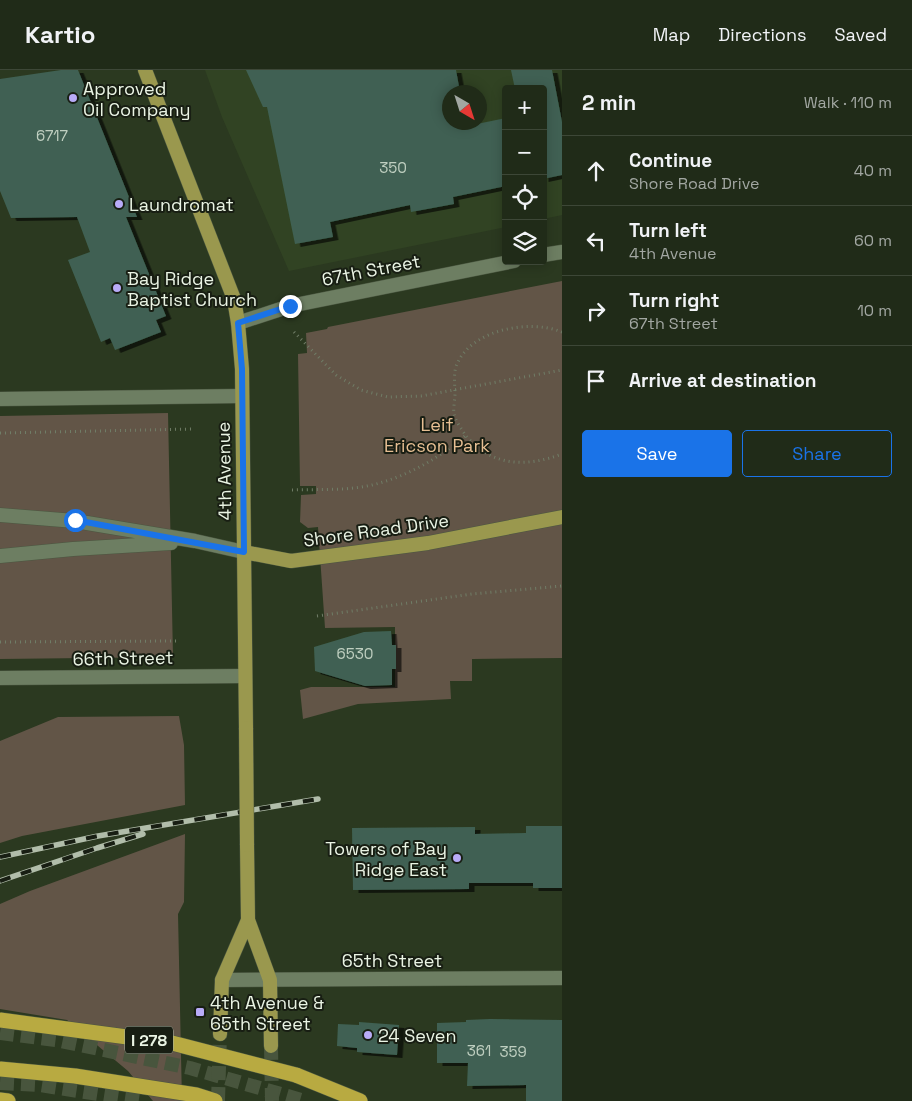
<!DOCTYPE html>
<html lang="en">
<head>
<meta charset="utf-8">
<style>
  :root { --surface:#202b18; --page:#2d3725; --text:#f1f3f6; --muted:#a2a7a2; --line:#3d4737; --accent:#1a73e8 }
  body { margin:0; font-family:"Space Grotesk",sans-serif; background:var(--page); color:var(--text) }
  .controls { position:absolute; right:15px; top:15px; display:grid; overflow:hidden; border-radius:5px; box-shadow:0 2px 12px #0003 }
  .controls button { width:45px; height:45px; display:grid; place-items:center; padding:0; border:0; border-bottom:1px solid var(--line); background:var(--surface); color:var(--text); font:25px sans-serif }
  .compass { position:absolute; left:442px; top:15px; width:45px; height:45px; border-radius:50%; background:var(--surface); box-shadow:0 2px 12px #0003; rotate:141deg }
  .stop { position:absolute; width:15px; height:15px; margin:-11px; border:4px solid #1a73e8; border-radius:50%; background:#fff }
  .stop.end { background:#1a73e8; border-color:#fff; box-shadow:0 1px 5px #0008 }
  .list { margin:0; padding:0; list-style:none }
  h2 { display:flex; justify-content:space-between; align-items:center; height:65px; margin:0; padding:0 20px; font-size:21px }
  h2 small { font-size:16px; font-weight:400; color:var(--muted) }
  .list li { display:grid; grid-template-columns:32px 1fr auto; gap:15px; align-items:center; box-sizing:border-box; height:70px; padding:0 20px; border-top:1px solid var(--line) }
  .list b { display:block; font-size:19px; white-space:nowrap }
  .list p { margin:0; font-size:16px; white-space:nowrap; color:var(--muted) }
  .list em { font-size:16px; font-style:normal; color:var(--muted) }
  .actions { display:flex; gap:10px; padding:15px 20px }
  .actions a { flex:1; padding:11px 0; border:1px solid var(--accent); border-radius:5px; text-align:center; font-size:18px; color:var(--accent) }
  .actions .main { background:var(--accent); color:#fff }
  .icon { flex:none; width:28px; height:28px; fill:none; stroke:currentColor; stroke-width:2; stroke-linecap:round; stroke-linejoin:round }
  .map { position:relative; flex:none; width:562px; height:1031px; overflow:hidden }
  header { display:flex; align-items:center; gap:30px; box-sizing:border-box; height:70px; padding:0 25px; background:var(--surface); border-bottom:1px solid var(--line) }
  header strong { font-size:24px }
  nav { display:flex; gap:28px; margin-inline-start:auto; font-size:18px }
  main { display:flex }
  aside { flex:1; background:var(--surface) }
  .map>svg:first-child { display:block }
  .built { fill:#314323; fill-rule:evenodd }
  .green { fill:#625547 }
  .building { fill:#3f6152; filter:url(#shadow) }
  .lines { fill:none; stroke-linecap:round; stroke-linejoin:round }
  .secondary-tunnel { stroke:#48553d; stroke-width:14; stroke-dasharray:14 7; stroke-linecap:butt }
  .primary-tunnel { stroke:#48553d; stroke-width:14; stroke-dasharray:14 7; stroke-linecap:butt }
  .minor-casing { stroke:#4b5741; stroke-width:15 }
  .tertiary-casing { stroke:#4b5741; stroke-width:15 }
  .primary-casing { stroke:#4b5741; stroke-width:15 }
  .motorway-casing { stroke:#4b5741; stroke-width:16 }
  .path { stroke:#707d67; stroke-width:3; stroke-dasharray:1 4; stroke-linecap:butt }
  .minor { stroke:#6d7e62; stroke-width:14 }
  .tertiary { stroke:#6d7e62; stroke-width:14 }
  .primary { stroke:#9a984e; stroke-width:14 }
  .motorway { stroke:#b8aa41; stroke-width:15 }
  .rail-casing { stroke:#b1bdaa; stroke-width:5.5 }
  .rail { stroke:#181e13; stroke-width:4; stroke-dasharray:11; stroke-linecap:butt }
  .primary-bridge-casing { stroke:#4b5741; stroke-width:15; stroke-linecap:butt }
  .motorway-bridge-casing { stroke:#4b5741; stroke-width:16; stroke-linecap:butt }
  .primary-bridge { stroke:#9a984e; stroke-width:14 }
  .motorway-bridge { stroke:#b8aa41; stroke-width:15 }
  .route { stroke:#1a73e8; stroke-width:6 }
  .poi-dot { fill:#b8abf7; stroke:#181e13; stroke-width:2 }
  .labels { text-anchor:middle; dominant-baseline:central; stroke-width:4; stroke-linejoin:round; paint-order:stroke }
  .number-label { font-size:15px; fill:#bfcfc0 }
  .shield { fill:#181e13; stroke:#abb4a5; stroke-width:1 }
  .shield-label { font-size:16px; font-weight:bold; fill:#eaf4e4 }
  .poi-label { font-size:18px; fill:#eaf4e4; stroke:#181e13; text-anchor:start }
  .street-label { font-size:18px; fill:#eaf4e4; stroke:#181e13 }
  .park-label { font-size:18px; fill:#e7bf93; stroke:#181e13 }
</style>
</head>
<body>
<header>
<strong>Kartio</strong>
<nav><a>Map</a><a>Directions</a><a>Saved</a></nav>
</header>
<main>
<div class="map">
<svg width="562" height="1031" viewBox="0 0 562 1031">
  <defs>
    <filter id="shadow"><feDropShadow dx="5.5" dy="3" stdDeviation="0" flood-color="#0009"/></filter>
  </defs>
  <rect width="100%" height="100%" fill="#2b3920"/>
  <!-- built -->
  <path class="built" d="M205,0H562V145L543,149V19H506V157L289,201L222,47ZM450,22H480V52H450Z"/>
  <!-- green -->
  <path class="green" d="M562,211V588L472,589V611H450L451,629L358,634L303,649L300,620L311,617H395V557L325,558L318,457L308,458L300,452L301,425L316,424V416H300L298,284L307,283L306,263L327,259L328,257Z
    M168,343L173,587L0,589V346Z
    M179,646L184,675L185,735L22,766L0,773V671L58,647Z
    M185,764L184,832L178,844L182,1031H153L128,1001L67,950L0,939V834L30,821Z"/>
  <!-- building -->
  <path class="building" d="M61,0H78L137,147H126L166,246L156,250L161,262L115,280L110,268L101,272L68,190L90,182L77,147L11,148L0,121V9Z
    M246,0H456L460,22H450V52H466L467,56L506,48V116L453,127L454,134L411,142L410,135L330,152L333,167L295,174L267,37H263Z
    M511,0H552L562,52V105L543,109V19H515Z
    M391,561L392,575H396V599H392V615L365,616L315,601L314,577L364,562Z
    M526,756H562V818H533V813H469V819L353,820L352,758L475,757V764L526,763Z
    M490,949L562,950V1031H526V1015L467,1016L468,993H437V953L466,952V950Z
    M359,952L399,955L397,985L357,982V978L337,976L338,954L359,955Z"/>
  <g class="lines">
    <!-- secondary-tunnel -->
    <path class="secondary-tunnel" d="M0,963L56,970L190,998L305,1031
      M0,1013L39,1015L144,1031"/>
    <!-- primary-tunnel -->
    <path class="primary-tunnel" d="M271,976L272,1031
      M218,1031L220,964"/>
    <!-- minor casing -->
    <g class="minor-casing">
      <path id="minor" d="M543,185L562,182
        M238,253L290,236L514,191
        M222,910L562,908"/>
    </g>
    <!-- tertiary casing -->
    <g class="tertiary-casing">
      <path id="tertiary" d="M0,329L242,326
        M0,445L75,451L195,471L244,482
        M0,486L73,479L171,473
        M0,608L245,606"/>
    </g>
    <!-- primary casing -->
    <g class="primary-casing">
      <path id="primary" d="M145,0L234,229L238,253L242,299L246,658
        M244,482L291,491L428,473L562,447
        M247,775L248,850L270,910L271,976
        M220,964L222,910L248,850"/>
    </g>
    <!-- motorway casing -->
    <g class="motorway-casing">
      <path id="motorway" d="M296,1005L360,1031
        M0,1030L8,1031"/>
    </g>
    <!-- path -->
    <path class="path" d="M294,262L336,305L361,320L388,327L421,326L562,300
      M562,262C530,249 472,259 457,294C453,302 455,316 455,324C455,330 453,338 454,344C456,352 462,360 467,367C493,397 527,397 562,384
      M0,363L193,359
      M292,420C318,419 346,421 372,415C406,407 440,388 466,365
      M317,546L472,524L562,516
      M0,572L177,571"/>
    <!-- minor -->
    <use href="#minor" class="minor"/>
    <!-- tertiary -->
    <use href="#tertiary" class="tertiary"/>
    <!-- primary -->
    <use href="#primary" class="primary"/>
    <!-- motorway -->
    <use href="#motorway" class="motorway"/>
    <!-- rail casing -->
    <g class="rail-casing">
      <path id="rail" d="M0,787L98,766L318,729
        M0,811L97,778L143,764"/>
    </g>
    <!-- rail -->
    <use href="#rail" class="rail"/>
    <!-- primary-bridge casing -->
    <g class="primary-bridge-casing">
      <path id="primary-bridge" d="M246,658L247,775"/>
    </g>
    <!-- motorway-bridge casing -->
    <g class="motorway-bridge-casing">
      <path id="motorway-bridge" d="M0,950L172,973L296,1005
        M0,999L75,1006L196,1025L215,1031"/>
    </g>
    <!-- primary-bridge -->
    <use href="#primary-bridge" class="primary-bridge"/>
    <!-- motorway-bridge -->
    <use href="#motorway-bridge" class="motorway-bridge"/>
  </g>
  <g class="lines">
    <!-- route -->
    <path class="route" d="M75,450L244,482L242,299L238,253L290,236"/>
  </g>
  <!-- markers -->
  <g class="poi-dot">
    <circle cx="73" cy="28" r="5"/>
    <circle cx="119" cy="134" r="5"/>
    <circle cx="117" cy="218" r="5"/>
    <circle cx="457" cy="788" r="5"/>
    <rect x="195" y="937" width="10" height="10" rx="2.5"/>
    <circle cx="368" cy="965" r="5"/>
  </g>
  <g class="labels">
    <!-- number labels -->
    <g class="number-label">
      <text x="52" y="65">6717</text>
      <text x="393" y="97">350</text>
      <text x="355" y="583">6530</text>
      <text x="479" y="980">361</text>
      <text x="513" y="981">359</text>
    </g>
    <!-- shield labels -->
    <rect class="shield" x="125" y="956.5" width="48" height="27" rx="4"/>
    <g class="shield-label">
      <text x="149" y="970">I 278</text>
    </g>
    <!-- poi labels -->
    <g class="poi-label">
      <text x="83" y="18">Approved<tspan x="83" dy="21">Oil Company</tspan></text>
      <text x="129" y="134">Laundromat</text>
      <text x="127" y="208">Bay Ridge<tspan x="127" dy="21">Baptist Church</tspan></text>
      <text x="447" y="778" text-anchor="end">Towers of Bay<tspan x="447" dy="21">Ridge East</tspan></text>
      <text x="210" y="932">4th Avenue &amp;<tspan x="210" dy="21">65th Street</tspan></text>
      <text x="378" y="965">24 Seven</text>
    </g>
    <!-- street labels -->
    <g class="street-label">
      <text transform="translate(371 200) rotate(-11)">67th Street</text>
      <text transform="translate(224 401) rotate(-91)">4th Avenue</text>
      <text transform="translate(376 460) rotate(-8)">Shore Road Drive</text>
      <text transform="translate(123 588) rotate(-1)">66th Street</text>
      <text x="392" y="890">65th Street</text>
    </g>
    <!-- park labels -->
    <g class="park-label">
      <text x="437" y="354">Leif<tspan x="437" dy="21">Ericson Park</tspan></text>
    </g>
  </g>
</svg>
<div class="controls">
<button>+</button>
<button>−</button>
<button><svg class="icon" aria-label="locate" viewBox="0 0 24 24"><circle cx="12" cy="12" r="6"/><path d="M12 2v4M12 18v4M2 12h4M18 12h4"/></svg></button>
<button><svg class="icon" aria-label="layers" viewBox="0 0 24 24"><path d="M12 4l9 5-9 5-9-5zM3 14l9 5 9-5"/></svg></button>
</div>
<svg class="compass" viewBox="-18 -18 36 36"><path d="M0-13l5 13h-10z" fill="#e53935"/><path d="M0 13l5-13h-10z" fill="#a2a7a2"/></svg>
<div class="stop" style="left:75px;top:450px"></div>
<div class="stop end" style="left:290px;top:236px"></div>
</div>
<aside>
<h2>2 min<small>Walk · 110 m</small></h2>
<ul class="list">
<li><svg class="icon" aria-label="ahead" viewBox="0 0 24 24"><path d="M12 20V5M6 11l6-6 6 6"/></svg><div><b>Continue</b><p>Shore Road Drive</p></div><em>40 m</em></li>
<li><svg class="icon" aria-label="left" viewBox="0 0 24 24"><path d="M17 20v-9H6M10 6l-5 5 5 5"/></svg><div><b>Turn left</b><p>4th Avenue</p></div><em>60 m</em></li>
<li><svg class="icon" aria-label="right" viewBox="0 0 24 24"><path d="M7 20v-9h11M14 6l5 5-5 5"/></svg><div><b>Turn right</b><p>67th Street</p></div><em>10 m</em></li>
<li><svg class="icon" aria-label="arrive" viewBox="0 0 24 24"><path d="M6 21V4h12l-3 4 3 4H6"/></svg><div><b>Arrive at destination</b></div></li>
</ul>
<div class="actions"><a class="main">Save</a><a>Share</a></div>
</aside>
</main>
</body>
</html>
